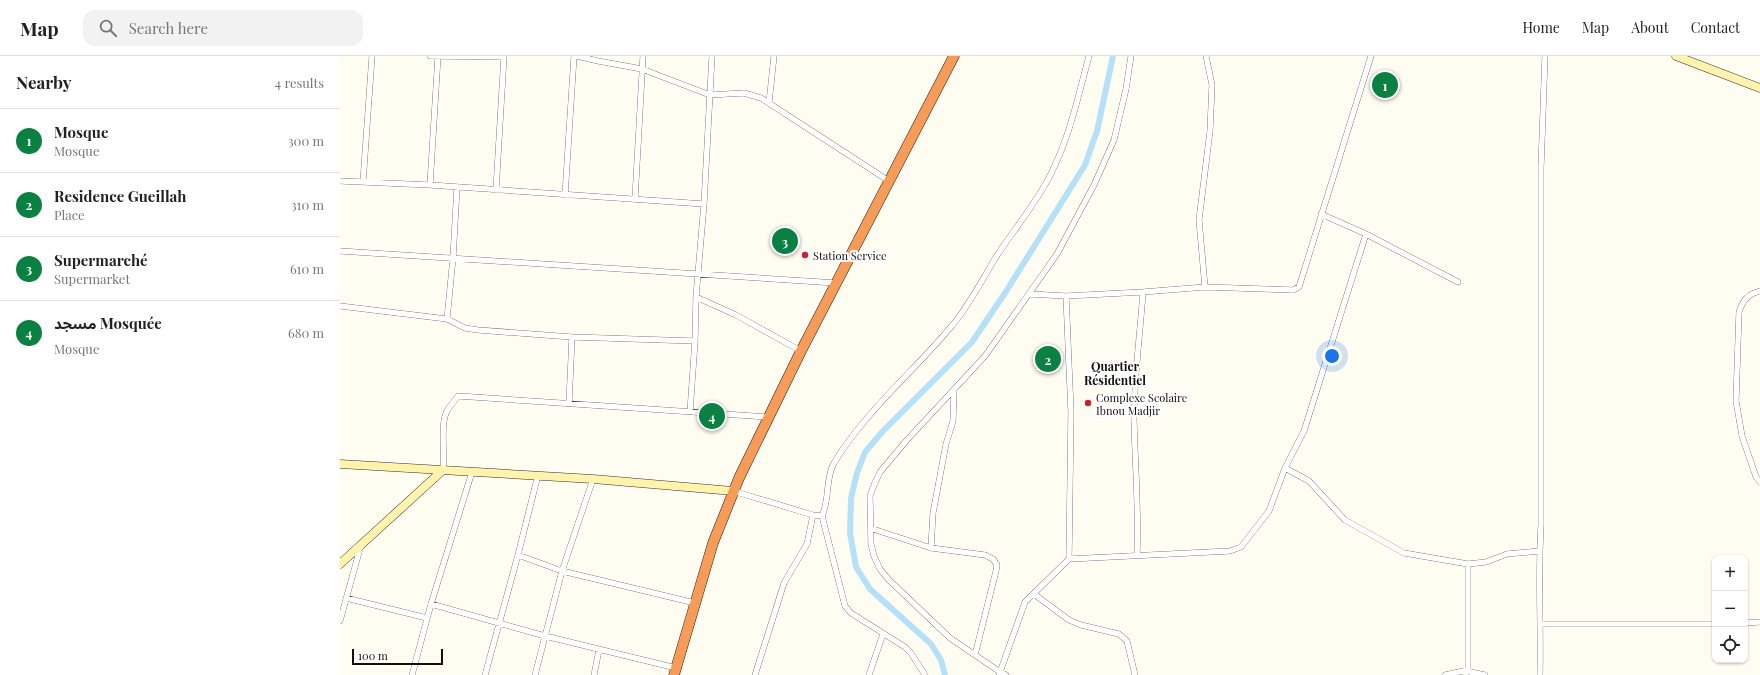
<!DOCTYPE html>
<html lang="en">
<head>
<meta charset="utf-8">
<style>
  :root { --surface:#fff; --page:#f2f2f2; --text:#222; --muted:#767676; --line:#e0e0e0; --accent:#0b8043 }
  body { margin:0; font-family:"Playfair Display","Noto Sans Arabic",serif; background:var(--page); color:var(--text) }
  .controls { position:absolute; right:12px; bottom:12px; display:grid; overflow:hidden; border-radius:8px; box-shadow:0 1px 3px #0004 }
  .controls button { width:36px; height:36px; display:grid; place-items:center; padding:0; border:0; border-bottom:1px solid var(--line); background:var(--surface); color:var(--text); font:20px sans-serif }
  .scale { position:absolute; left:12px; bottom:10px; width:91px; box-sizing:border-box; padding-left:4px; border:2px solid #0f0f0f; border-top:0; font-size:11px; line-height:14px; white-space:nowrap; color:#0f0f0f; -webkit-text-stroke:3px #fff; paint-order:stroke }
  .you { position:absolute; left:992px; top:300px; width:14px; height:14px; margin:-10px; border:3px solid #fff; border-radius:50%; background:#1a73e8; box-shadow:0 0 0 6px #1a73e833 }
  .badge { display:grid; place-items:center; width:26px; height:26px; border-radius:50%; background:var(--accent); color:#fff; font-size:13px; font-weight:700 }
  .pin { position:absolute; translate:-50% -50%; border:2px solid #fff; box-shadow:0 1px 4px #0006 }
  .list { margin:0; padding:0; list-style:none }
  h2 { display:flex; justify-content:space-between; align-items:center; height:52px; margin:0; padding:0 16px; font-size:17px }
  h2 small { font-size:13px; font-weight:400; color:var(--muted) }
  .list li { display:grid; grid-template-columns:26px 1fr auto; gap:12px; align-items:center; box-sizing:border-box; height:64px; padding:0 16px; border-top:1px solid var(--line) }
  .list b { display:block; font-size:15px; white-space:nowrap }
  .list p { margin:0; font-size:13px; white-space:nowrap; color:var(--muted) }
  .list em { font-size:13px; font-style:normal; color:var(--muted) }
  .icon { flex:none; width:22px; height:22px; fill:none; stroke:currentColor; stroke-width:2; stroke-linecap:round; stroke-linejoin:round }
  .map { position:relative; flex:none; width:1420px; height:619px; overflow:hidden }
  header { display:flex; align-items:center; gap:24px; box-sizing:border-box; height:56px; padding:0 20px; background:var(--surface); border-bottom:1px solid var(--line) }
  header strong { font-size:19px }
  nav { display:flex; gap:22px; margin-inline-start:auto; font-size:14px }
  .search { width:280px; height:36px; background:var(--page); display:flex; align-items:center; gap:10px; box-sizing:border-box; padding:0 14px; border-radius:12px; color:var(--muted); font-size:15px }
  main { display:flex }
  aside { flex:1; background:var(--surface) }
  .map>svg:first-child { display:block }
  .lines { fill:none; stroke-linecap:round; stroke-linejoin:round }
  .canal { stroke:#b5e1f8; stroke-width:6 }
  .street-casing { stroke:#424242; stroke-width:6 }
  .secondary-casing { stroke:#313131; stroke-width:9 }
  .highway-casing { stroke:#202020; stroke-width:11 }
  .street { stroke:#fff; stroke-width:5.5 }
  .secondary { stroke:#fff3ad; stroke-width:8 }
  .highway { stroke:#f79b58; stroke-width:10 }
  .poi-dot { fill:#c42331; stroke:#fff; stroke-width:1.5 }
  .labels { text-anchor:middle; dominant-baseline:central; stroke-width:4; stroke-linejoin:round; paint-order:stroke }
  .poi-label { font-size:11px; fill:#0f0f0f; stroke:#fff; text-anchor:start }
  .neighbourhood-label { font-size:12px; font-weight:bold; fill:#0f0f0f; stroke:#fff }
</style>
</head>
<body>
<header>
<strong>Map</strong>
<div class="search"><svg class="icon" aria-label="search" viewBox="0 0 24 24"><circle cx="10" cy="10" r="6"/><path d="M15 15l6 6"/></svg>Search here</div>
<nav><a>Home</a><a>Map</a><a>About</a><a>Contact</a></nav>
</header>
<main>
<aside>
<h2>Nearby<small>4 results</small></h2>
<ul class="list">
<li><span class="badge">1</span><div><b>Mosque</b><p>Mosque</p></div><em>300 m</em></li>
<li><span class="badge">2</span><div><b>Residence Gueillah</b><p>Place</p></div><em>310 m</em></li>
<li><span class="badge">3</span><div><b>Supermarché</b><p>Supermarket</p></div><em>610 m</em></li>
<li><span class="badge">4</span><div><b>مسجد Mosquée</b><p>Mosque</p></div><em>680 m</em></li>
</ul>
</aside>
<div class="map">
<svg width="1420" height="619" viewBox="0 0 1420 619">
  <rect width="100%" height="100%" fill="#fffcf2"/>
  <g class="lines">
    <!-- canal -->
    <path class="canal" d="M605,619L601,604L591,588L530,533L516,511L510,477L511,442L517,417L525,396L543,375L632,286L665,237L745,109L757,75L773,0"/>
    <!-- street casing -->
    <g class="street-casing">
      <path id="street" d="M90,0L164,1
        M237,0L258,5L302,13L370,39L404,37L421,42L549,125
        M429,47L434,0
        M0,125L90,129L364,148
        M23,126L32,0
        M90,129L98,0
        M156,134L164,0
        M225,139L234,0
        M295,143L303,0
        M981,158L1026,178L1118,226
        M0,195L496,227
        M865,231L859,164L870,75L872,29L866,0
        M1420,235C1408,238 1403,244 1399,256L1396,345L1402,380L1416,421L1420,426
        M690,238L726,240L803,236
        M726,240L731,356L729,503
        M356,241L396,259L461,295
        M0,250L107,263L125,272L138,274L232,281L355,285L356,241L364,148L372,0
        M107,263L113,202L117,131
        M229,348L232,281
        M350,356L355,285
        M945,412L969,425L1005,464L1064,497L1128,508L1146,506L1167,498L1199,495
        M103,414C105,398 100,368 107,355C110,350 114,345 118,340L427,361
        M393,435L473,459L482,460
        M530,472L591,492L645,499L653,503L657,509L656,515L635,599
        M591,492L593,457L606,388L613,365L614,334
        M178,499L222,515L355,547
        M797,499C799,454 795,409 794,364C794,322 800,279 803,236L865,231L953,234L959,231L1031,0
        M1128,508V614
        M694,538L729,564L741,569L779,578L787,585L795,619
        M6,542L87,562
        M91,548L205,580L336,612
        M0,565L21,489
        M1405,567L1420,566
        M1201,568H1375
        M72,619L91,548L132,416
        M145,619L178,499L198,419
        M195,619L222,515L253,423
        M254,619L259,594
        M415,619L444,527L467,488L473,459
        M529,619L543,578
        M585,619L571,597L565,591L511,557L505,550L482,460C490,443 485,423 494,407C525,356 572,317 610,272C628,252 642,224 656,201C671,178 688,157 702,134C727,93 737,45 749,0
        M659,619L685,546L729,503L890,495L901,491L929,455L945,412L964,375L1026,178
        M666,619L660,616L610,582L549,524L540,513L534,500L531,488L530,440L534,429L540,416L567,384L645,300L717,198L754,129L774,84L786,33L791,0
        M1105,619L1128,614L1130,616L1145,619
        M1200,619C1201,569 1198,519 1201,469V111L1205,0"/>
    </g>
    <!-- secondary casing -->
    <g class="secondary-casing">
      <path id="secondary" d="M1336,0L1420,32
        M0,408L253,423L393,435
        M0,508L103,414"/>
    </g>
    <!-- highway casing -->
    <g class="highway-casing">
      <path id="highway" d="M334,619L373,487L399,422L461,295L614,0"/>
    </g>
    <!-- street -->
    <use href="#street" class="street"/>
    <!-- secondary -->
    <use href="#secondary" class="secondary"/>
    <!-- highway -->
    <use href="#highway" class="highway"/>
  </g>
  <!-- markers -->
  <g class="poi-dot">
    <circle cx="465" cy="199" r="4"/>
    <circle cx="748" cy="347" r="4"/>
  </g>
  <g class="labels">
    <!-- poi labels -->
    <g class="poi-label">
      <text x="473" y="199">Station Service</text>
      <text x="756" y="341">Complexe Scolaire<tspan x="756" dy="13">Ibnou Madjir</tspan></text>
    </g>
    <!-- neighbourhood labels -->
    <g class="neighbourhood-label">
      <text x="775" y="310">Quartier<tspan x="775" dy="14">Résidentiel</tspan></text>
    </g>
  </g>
</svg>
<div class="controls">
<button>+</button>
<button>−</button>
<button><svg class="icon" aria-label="locate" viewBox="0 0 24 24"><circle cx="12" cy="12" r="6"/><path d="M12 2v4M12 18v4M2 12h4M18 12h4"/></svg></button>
</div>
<div class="scale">100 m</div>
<div class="you"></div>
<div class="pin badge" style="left:1045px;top:29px">1</div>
<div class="pin badge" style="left:708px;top:303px">2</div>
<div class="pin badge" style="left:445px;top:185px">3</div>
<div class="pin badge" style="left:372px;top:360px">4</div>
</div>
</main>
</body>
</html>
